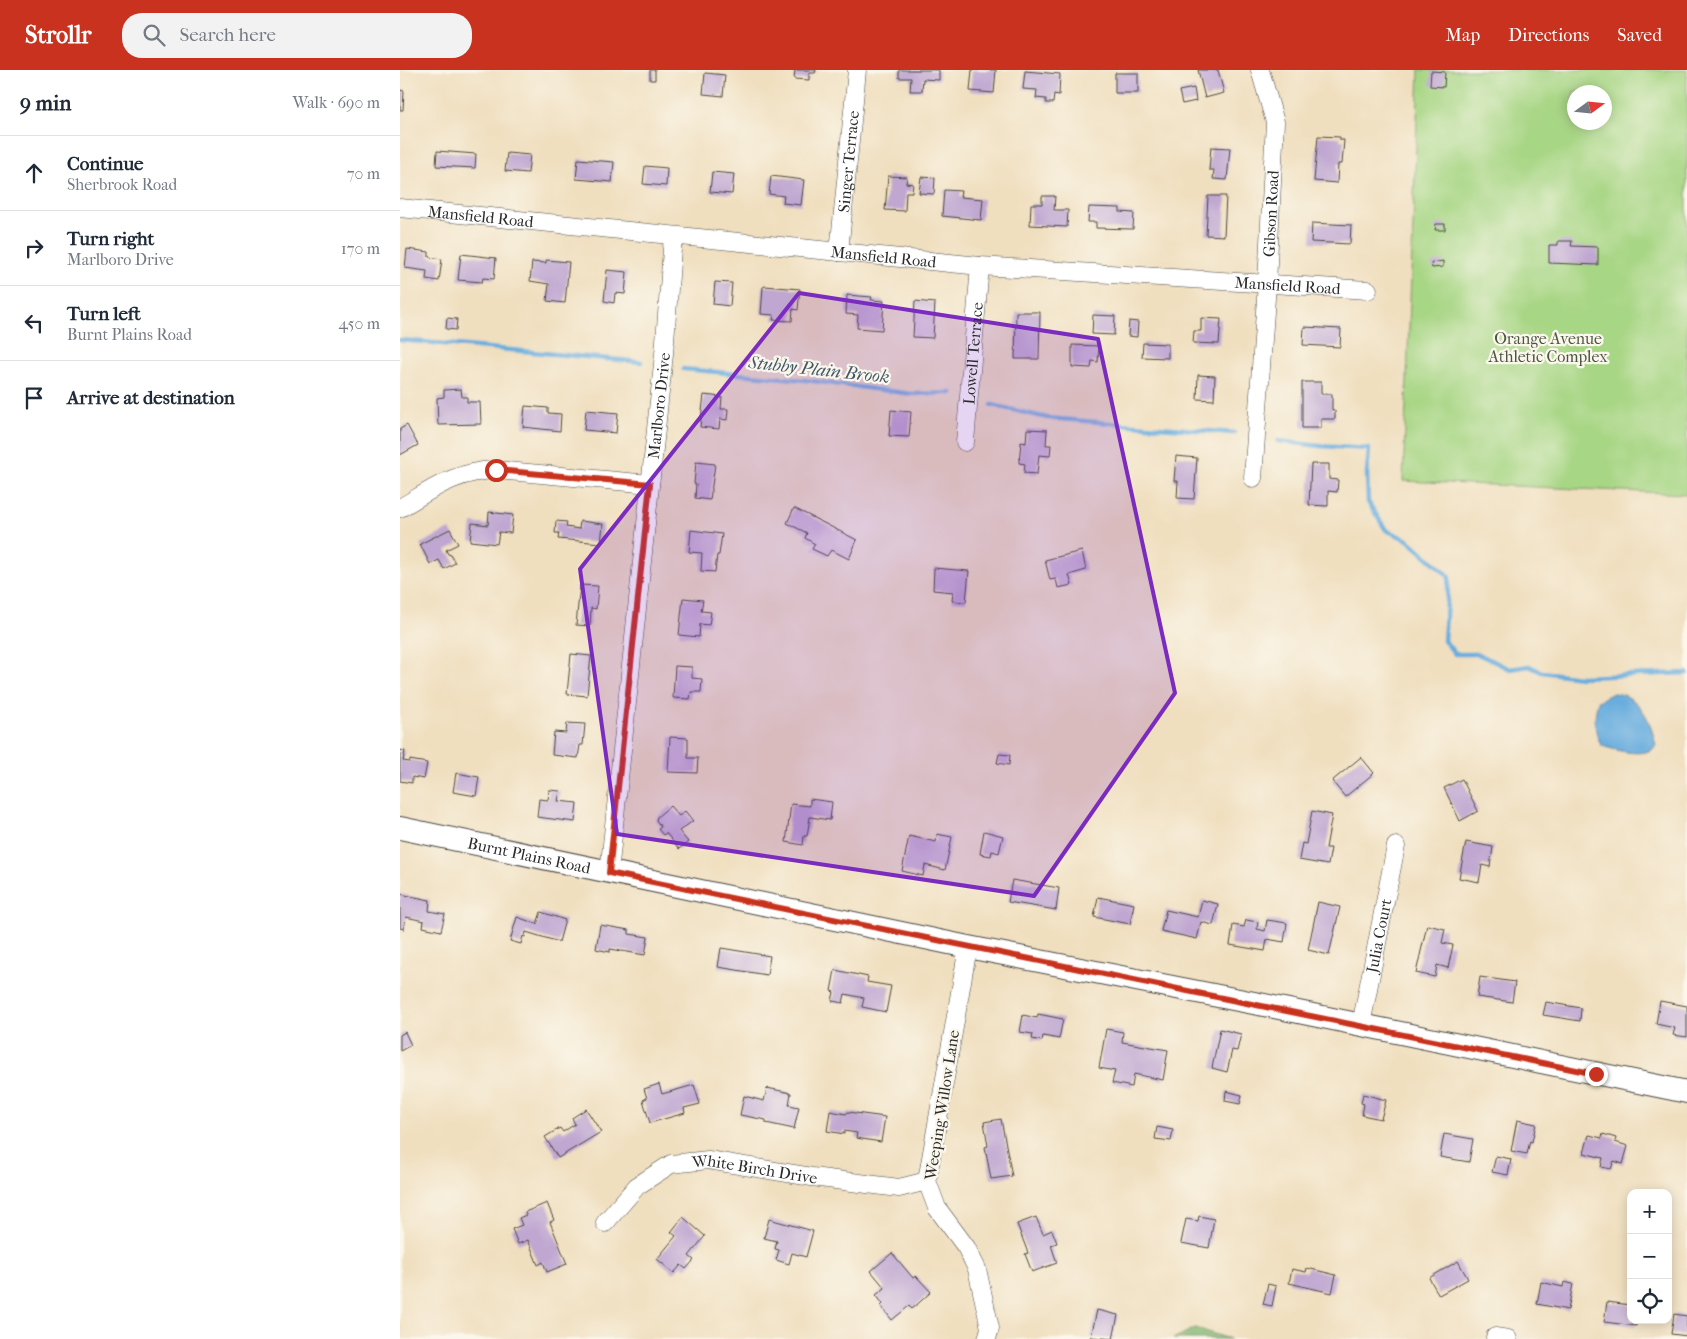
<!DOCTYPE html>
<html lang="en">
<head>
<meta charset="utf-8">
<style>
  :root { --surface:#fff; --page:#f2f2f3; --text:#1f2937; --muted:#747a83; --line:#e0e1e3; --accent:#c8321e }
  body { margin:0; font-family:"IM FELL French Canon",serif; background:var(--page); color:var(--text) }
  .controls { position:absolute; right:15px; bottom:15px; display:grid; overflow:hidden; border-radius:10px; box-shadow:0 2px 12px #0003 }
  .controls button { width:45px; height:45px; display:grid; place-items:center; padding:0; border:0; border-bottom:1px solid var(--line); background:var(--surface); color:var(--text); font:25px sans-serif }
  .compass { position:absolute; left:1167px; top:15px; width:45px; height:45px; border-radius:50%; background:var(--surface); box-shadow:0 2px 12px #0003; rotate:75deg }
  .stop { position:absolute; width:15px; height:15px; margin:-11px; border:4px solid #c8321e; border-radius:50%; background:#fff }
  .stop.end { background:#c8321e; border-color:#fff; box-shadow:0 1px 5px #0008 }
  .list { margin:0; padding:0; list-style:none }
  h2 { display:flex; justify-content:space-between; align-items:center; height:65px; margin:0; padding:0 20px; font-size:21px }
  h2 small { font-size:16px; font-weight:400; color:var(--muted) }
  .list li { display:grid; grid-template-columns:32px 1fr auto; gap:15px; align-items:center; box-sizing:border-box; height:75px; padding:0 20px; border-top:1px solid var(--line) }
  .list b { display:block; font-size:19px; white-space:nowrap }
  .list p { margin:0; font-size:16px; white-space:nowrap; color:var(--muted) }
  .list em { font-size:16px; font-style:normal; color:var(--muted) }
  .icon { flex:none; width:28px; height:28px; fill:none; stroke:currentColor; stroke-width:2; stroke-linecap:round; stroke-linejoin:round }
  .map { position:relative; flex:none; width:1287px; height:1269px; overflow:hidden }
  header { display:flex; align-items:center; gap:30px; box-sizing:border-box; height:70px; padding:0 25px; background:var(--accent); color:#fff }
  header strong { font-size:24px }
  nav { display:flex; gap:28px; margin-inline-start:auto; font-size:18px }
  .search { width:350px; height:45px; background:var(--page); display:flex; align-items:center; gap:12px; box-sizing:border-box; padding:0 18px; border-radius:20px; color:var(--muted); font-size:19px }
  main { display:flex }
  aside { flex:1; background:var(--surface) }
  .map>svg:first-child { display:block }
  .green { fill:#a7d684; stroke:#698058; fill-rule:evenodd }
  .forest { fill:#85b772; stroke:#58714e }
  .water { fill:#69adde; stroke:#4a6c84 }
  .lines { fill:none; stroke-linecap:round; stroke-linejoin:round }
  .stream { stroke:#69adde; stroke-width:4.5 }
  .building { fill:#c0a7d1 }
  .minor-casing { stroke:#494641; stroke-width:19 }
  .major-casing { stroke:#494641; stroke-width:24 }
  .minor { stroke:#fff; stroke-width:18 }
  .major { stroke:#fff; stroke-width:22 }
  .route { stroke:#c8321e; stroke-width:6 }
  .marked { fill:#7b2cbf; fill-opacity:0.2; stroke:#7b2cbf; stroke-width:4; stroke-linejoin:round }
  .labels { text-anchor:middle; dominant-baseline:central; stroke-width:4.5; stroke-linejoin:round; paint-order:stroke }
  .street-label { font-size:16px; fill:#2b2b2b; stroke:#fbf7ec }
  .park-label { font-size:16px; fill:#4a5641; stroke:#fbf7ec }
  .water-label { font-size:18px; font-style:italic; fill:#41586a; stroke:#fbf7ec }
</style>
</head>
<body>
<header>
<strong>Strollr</strong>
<div class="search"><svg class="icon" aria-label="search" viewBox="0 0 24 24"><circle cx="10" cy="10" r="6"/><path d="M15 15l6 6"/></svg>Search here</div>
<nav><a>Map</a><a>Directions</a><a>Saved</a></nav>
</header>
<main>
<aside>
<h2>9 min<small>Walk · 690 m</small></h2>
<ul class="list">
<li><svg class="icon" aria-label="ahead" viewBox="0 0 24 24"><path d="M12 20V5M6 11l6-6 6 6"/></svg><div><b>Continue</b><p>Sherbrook Road</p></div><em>70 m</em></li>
<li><svg class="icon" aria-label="right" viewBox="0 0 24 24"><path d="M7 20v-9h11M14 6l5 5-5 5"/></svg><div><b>Turn right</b><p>Marlboro Drive</p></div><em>170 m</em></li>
<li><svg class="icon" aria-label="left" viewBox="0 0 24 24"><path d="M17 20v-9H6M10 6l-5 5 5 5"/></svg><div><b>Turn left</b><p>Burnt Plains Road</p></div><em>450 m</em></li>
<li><svg class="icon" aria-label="arrive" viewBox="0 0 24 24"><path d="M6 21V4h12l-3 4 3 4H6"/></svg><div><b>Arrive at destination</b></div></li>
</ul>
</aside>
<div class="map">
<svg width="1287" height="1269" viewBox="0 0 1287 1269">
  <rect width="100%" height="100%" fill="#fbf7ec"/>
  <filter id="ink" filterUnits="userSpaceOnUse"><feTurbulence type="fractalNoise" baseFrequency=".02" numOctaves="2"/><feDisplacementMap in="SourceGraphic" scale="10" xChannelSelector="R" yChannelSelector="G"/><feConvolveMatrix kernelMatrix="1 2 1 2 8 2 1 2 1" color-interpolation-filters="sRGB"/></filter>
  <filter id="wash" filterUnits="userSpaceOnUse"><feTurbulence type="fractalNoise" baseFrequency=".0096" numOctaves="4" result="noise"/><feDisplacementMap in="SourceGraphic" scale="20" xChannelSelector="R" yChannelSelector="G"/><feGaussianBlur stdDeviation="1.12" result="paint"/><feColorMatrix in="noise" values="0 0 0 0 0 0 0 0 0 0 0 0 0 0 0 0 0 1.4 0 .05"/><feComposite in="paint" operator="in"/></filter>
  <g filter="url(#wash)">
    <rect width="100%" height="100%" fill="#f0dfbf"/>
    <!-- green -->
    <path class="green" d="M1019,0H1287V424L1003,411ZM1174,22H1204V52H1174Z"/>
    <!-- forest -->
    <path class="forest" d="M795,1258L830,1269H773Z"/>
    <!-- water -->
    <path class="water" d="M1213,623C1241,625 1251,652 1256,676C1245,689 1215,680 1202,676C1193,661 1194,647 1198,631Z"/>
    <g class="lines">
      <!-- stream -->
      <path class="stream" d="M0,270L241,292
        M283,299L405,310L512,324L552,323
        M592,335L647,348L834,363
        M878,371L920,376L969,379L967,404L968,432L986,460L1008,470L1049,506L1044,570L1055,584H1078L1110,599L1129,596L1142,602L1180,607L1287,603"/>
    </g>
    <g id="blocks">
      <!-- building -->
      <path class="building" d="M250,0H255V10H250Z
        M395,0H416L415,3H409V10L394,9Z
        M499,0H539V10L523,9L522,21H510L511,8H499Z
        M572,0H596L594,23L570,21Z
        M798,0H818L824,23L805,28Z
        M625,1L660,4L659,25L654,24L653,33H646V29L636,28L637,20L623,19Z
        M1031,1L1045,2L1044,17L1030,16Z
        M305,3L325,5L323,26L303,24Z
        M715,3H738V23H715Z
        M794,18L796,31L782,34L779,21Z
        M0,20L4,21L3,40H0Z
        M918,66L940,67V70H944L942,94H938L937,113L914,111Z
        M811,77L830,78L827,110L813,109L814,100H809Z
        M37,81L76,84L75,98L36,96Z
        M107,83L130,85L128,103L105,101Z
        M178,89L214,92L212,112L176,109Z
        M245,96L267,98L266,116L243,114Z
        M312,102L334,104L332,124L310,122Z
        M371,106L404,110L401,135L383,133L384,126L369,124Z
        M488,106L507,107L506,113L513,114L512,122H506L505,141L485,140Z
        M521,107L535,108L534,124L519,123Z
        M544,120L561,121L560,127L583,129L581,150L542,146Z
        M642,126H655L654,140H668L667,157L630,155L631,134H642Z
        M808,126H826L824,166L806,165Z
        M689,137L720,138V142L734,143L733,159L696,158V152H688Z
        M912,153L951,155L950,174L911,172Z
        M1036,154H1045V160H1035Z
        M1158,171H1172L1171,176L1198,177V195L1149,193V175H1158Z
        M7,179L29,182V187L42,189L39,211L26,209L27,201L5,198Z
        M61,184L96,188L94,209L83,208L82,212L58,210Z
        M146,190L169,192L165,233L147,231L149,214L130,211L132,192L146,193Z
        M1043,191V197L1032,198L1031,193Z
        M207,200L227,202L225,224L215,223L214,233L204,231Z
        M315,212L332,213L330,236L313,234Z
        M365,216L400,219L398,240L393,239L392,251L373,250L374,245L361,244L363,217Z
        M447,225L472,227L471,230L484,231L482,260L457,258L458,245L446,244Z
        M515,231L535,233L533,268L513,267Z
        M616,242H640L639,289H615Z
        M693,245L715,246L714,265L692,264Z
        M47,248L57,249L56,260L46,259Z
        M801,248L821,249L819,274L793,273L794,261H801Z
        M729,251L738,252L737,267L728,266Z
        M904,257L941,259L940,277L903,275Z
        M743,273L768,274V288L742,287Z
        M672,275L699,276L698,292L692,291L691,298L672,297Z
        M798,305L815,306L814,330L797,329Z
        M902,312H921V324H932V340L935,341V349H921V358H902Z
        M61,319L62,327H67V332H80L81,354L38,355L37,328L44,327V320Z
        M304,325L322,327L321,339H328L327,350L320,349L319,359L300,357Z
        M125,336L148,338V343L161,344L160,361L123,357Z
        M186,340L218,343L216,363L184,360Z
        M491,340L511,342L509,367L489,366Z
        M7,355L18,375L0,385V359Z
        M627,359L647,360L646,375H651L650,386L639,385L637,404L624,403L625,394L619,393L621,372L626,373Z
        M776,386L797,388L794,429L777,428L778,411H774Z
        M296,392L315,394L310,430L295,428L296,414H294Z
        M911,394H929V409L938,410L937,422L928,421V436L909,435Z
        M394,438L457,470L449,489L431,480L427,486L412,479L415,474L405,468L407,463L387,453Z
        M89,442L113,445L111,463L99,462L97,474L70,471L72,453L88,455Z
        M156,451L167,452L166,457L179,459L180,451L203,454L201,473L158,469L159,463H155Z
        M50,459L58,474L46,480L48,484L51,485L55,493L44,499L39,490L30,494L20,474Z
        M291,460L322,464L319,485H317L315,502L301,501L302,483L289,482Z
        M682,481L686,500L669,505L672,515L658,518L656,509L650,510L645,490Z
        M534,498L569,501L566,532L552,531L553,522L533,520Z
        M180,515L198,516L196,539L191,538L190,556L176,555Z
        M283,528L303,530L301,541L311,542L309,555L300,554L299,567L279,565Z
        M171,584L191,586L187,626L167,624Z
        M275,596L292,597V608L302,609L301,622H291L290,629L273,628Z
        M167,653L185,654L183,675H180L178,688L152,685L154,662L166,663Z
        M270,667L288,668V688H298L297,703L268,702Z
        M0,680L5,681L3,691L10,692V690L27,693L24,709L12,707V713L0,711Z
        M599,684L610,685L609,695L597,693Z
        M961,687L974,703L945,727L932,711Z
        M56,703L79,707L76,726L53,722Z
        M1062,709L1078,741L1060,751L1044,718Z
        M149,720L160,721L158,731L177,733L175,752L137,747L139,729L148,730Z
        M410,729L432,732L430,750L410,747L407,766H404L403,775L386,772L391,734L410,736Z
        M270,736L279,746L285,741L293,751L279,761L288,772L279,779L266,763L263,765L258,759L261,757L256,750L257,747Z
        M912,741L932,745L926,778H931L928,795L899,790L902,773L906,774Z
        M584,761L603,766L599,783L592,781L591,786L580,784Z
        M537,764L552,767L545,800L525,795L523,806L502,801L509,766L536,772Z
        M1066,772L1093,777L1090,797L1082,795L1079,812L1059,808Z
        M612,810L659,818L656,840L608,832Z
        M0,824L30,830L29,841L45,844L41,861L23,857L24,851L6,847L4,859L0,858Z
        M698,827L734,834L730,854L694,847Z
        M802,830L818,834L813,855L801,852L797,869L761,861L766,840L798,847Z
        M918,832L940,837L929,885L908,880Z
        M141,842L165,850L159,872L126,862L125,867L123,866L121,874L110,871L117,847L137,854Z
        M846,850L858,852L857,859L865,861L867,850L887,853L884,872L867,869L865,881L830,875L833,855L844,857Z
        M200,855L229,860V864L248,867L245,885L210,879V882L196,879Z
        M1027,855L1045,859L1042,873L1053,875L1048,898L1037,895L1035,907L1016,903Z
        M321,878L370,886L367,905L318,897Z
        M435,900L468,907L467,912L491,916L486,942L462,937L464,928L445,924L443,933L432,931L434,922L431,921Z
        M1080,907L1115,912L1112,932L1077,927Z
        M1260,931L1287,936V967L1273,965L1275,958L1256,954Z
        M1146,932L1181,938L1180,951L1143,945Z
        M638,944L663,949L659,969L643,966L642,971L632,969L633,964L620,962L623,945L637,948Z
        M706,959L723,962L722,972L768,980L763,1010L734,1004L732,1017L712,1013L715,1001L699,998Z
        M820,959L841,964L837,981L832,980L827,1002L812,998Z
        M5,962L11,975L0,981V965Z
        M259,1014L262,1024L294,1015L300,1034L284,1038L285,1043L250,1053L243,1030L247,1028L244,1019Z
        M367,1018L391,1023L389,1035L399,1037L394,1059L366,1053V1050L340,1045L344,1026L364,1031Z
        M826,1021L842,1025L840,1034L825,1031Z
        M963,1024L986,1030L981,1049L962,1045L964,1034L961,1033Z
        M186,1039L201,1062L158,1088L145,1067L160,1058L163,1062L175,1054L172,1048Z
        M430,1041L446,1044L448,1042L485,1047L481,1072L456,1068L457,1063L444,1061V1064L427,1061Z
        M601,1049L612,1106L591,1109L585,1077L588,1076L584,1052Z
        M1117,1050L1136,1054L1132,1072L1130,1071L1127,1084L1111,1081Z
        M757,1057L773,1060L771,1071L755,1069Z
        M1044,1064L1073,1069L1069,1092L1040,1087Z
        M1203,1064L1216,1068L1215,1072L1228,1076L1223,1094L1214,1091L1211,1099L1201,1097L1203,1088L1184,1083L1189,1065L1202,1068Z
        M1096,1086L1111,1089L1108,1105L1092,1102Z
        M147,1133L154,1150L150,1152L167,1194L147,1202L143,1192L138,1195L128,1170L118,1174L112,1159L122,1155L119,1148L126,1145L125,1142Z
        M799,1146L814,1149L809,1178L781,1173L786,1149L798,1151Z
        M283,1147L305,1166L289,1186L294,1190L286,1199L281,1195L274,1203L257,1189L276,1166L271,1162Z
        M636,1147L643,1164L652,1160L657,1173L651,1175L657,1193L632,1202L625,1184L628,1183L617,1154Z
        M369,1149L413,1161L406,1187L392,1183L389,1194L376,1190L379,1180L375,1179L377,1171L364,1168Z
        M492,1183L513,1208L516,1206L531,1222L512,1239L509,1236L492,1250L481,1236L483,1234L476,1225L485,1218L471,1201Z
        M1058,1191L1068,1209L1039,1225L1029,1208Z
        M907,1198L936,1205L932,1223L889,1213L892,1199L906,1202Z
        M1141,1212L1163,1217L1164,1212L1173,1214L1168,1240L1137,1234Z
        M868,1214L876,1216L872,1236L863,1234Z
        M1207,1232L1231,1235V1250H1237L1236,1256L1204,1252Z
        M697,1240L718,1245L713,1269L691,1267Z
        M1274,1244L1287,1246V1266L1271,1264Z"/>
    </g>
  </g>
  <g filter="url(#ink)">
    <use href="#blocks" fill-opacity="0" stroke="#494641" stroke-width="1"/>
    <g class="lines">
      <!-- minor casing -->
      <g class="minor-casing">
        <g id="minor">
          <path id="s1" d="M0,138L580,196L968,220"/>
          <path id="s2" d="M439,182L457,0"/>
          <path id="s3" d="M565,372L580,196"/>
          <path id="s4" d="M853,408L867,214L875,52L860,0"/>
          <path d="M0,438C33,419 56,401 96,400L250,414"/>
          <path id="s5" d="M209,803L264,284L273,166"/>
          <path d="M568,877L527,1111L537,1138L566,1177L577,1199L590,1258L587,1269"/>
          <path id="s6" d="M961,955L996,776"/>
          <path id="s7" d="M205,1153L237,1116L271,1094L308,1090L412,1107L499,1118L527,1111"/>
          <path d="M1095,1267L1108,1269"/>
        </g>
      </g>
      <!-- major casing -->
      <g class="major-casing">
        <g id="major">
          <path id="s8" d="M0,758L568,877L879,938L1287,1022"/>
        </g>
      </g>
      <!-- minor -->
      <use href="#minor" class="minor"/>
      <!-- major -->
      <use href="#major" class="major"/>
    </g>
  </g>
  <g class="lines" filter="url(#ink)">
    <!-- route -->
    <path class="route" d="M96,400L250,414L209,803C538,871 868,936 1196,1004"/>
  </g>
  <!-- marked area -->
  <path class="marked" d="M399,223L698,269L775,623L634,826L217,764L180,499Z"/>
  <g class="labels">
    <!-- street labels -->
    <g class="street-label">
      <text stroke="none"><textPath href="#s2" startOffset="91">Singer Terrace</textPath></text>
      <text stroke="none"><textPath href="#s4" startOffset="265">Gibson Road</textPath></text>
      <text stroke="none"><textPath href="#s1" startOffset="81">Mansfield Road</textPath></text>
      <text stroke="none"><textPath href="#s1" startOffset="486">Mansfield Road</textPath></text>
      <text stroke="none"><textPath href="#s1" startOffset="891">Mansfield Road</textPath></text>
      <text stroke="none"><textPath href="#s3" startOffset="89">Lowell Terrace</textPath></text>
      <text stroke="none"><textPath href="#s5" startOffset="470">Marlboro Drive</textPath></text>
      <text stroke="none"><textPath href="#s8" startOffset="132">Burnt Plains Road</textPath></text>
      <text stroke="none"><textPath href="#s6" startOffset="91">Julia Court</textPath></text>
      <text transform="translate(542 1035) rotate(-81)">Weeping Willow Lane</text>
      <text stroke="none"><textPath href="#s7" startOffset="174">White Birch Drive</textPath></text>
    </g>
    <!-- park labels -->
    <g class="park-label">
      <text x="1148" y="268">Orange Avenue<tspan x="1148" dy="18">Athletic Complex</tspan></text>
    </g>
    <!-- water labels -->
    <g class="water-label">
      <text transform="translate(419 300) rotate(6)">Stubby Plain Brook</text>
    </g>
  </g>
</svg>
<div class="controls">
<button>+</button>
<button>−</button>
<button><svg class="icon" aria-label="locate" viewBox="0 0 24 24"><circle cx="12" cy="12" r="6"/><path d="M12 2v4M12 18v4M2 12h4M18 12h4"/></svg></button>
</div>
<svg class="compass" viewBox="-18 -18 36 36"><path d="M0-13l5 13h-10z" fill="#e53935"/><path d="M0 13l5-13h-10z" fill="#747a83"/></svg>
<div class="stop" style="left:96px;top:400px"></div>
<div class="stop end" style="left:1196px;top:1004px"></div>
</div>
</main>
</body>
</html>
